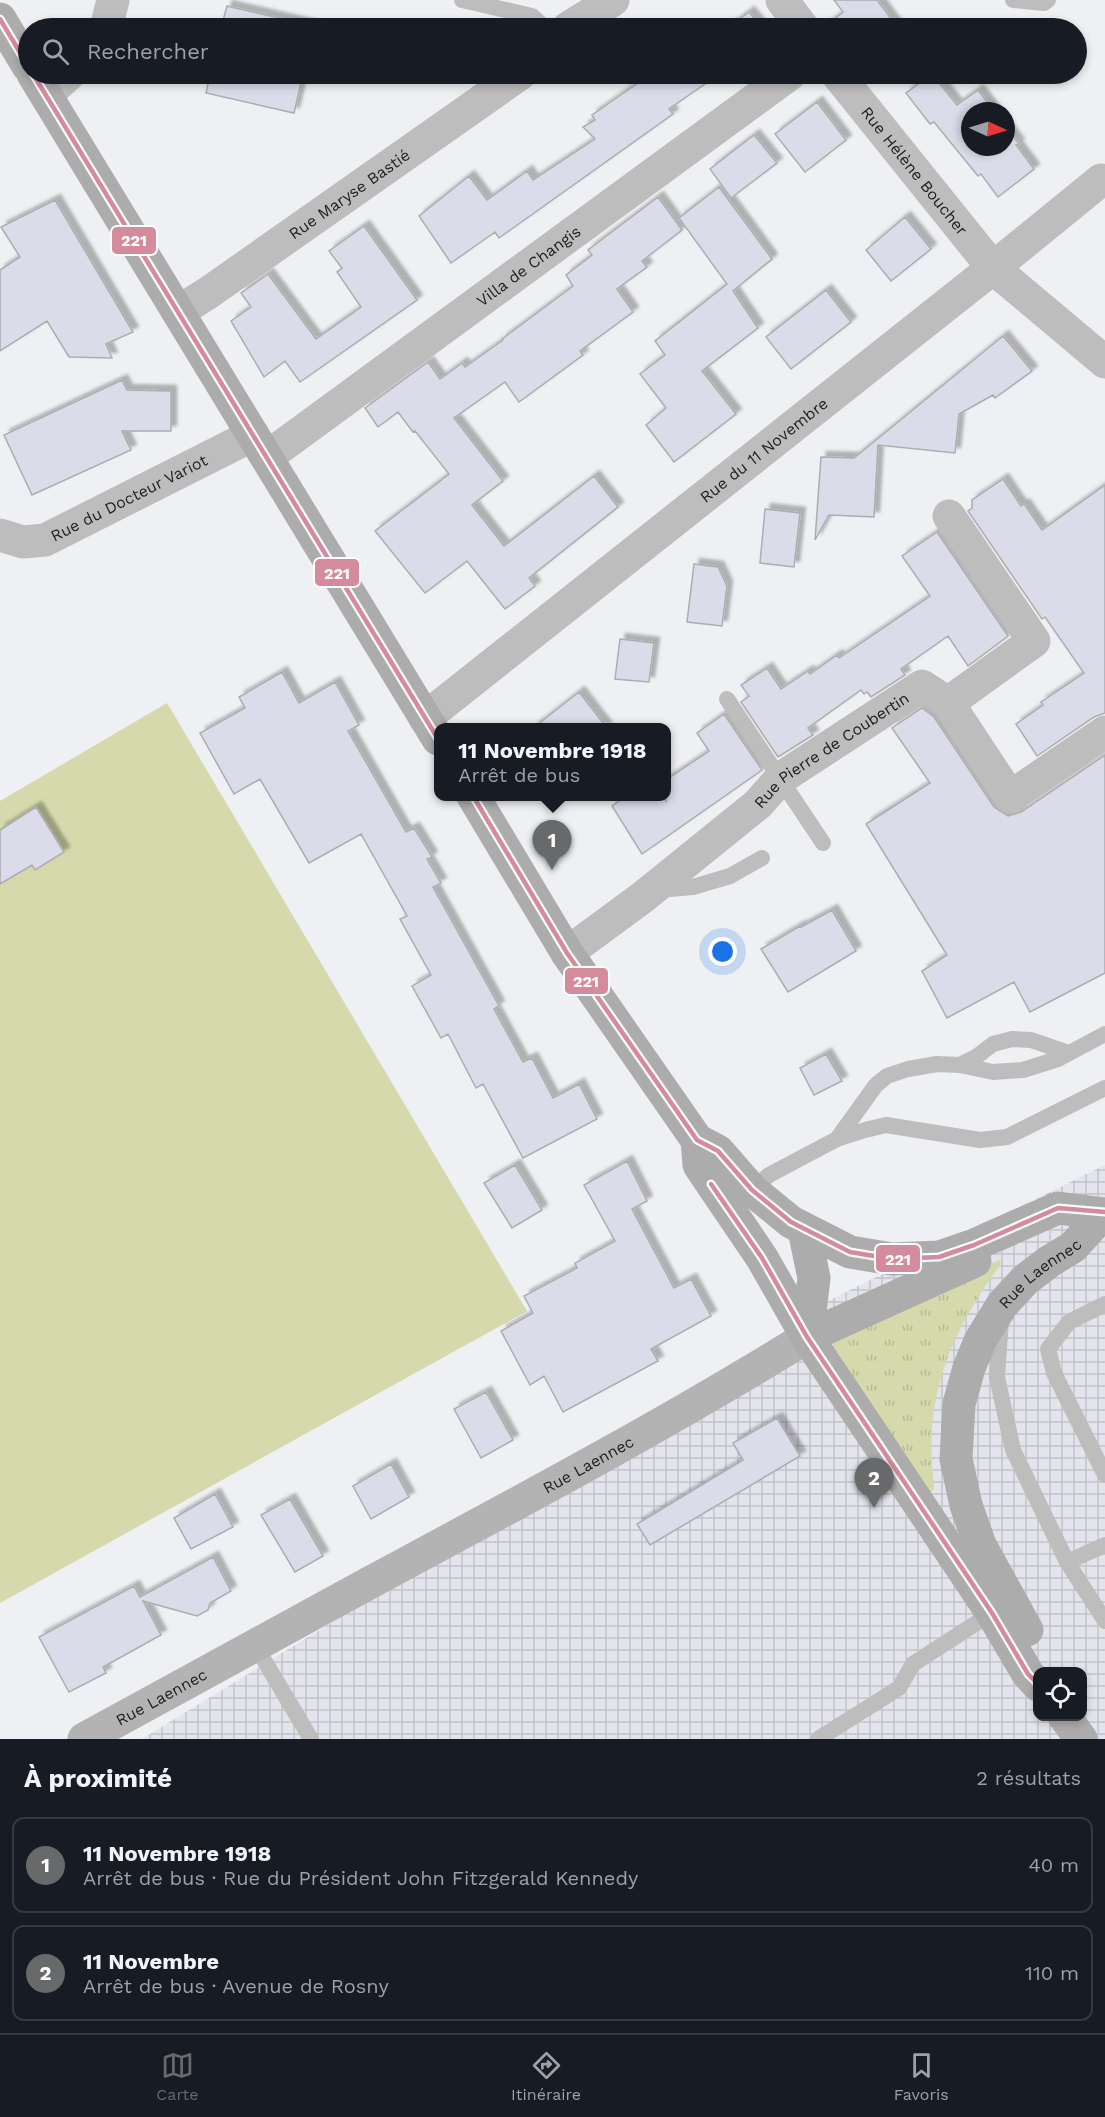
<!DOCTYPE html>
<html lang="fr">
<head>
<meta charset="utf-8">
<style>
  :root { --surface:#171b24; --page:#20242c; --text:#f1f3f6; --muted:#9ea1a6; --line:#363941; --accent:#68696b }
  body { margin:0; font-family:"Work Sans",sans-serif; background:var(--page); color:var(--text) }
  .controls { position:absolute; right:18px; bottom:18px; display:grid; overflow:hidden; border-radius:12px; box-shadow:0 3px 9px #0003 }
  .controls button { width:54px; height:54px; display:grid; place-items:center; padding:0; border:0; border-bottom:2px solid var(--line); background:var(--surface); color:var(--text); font:30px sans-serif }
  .compass { position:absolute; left:961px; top:102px; width:54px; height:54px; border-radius:50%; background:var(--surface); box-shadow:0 3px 9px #0003; rotate:94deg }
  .you { position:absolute; left:723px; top:952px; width:21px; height:21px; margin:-15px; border:4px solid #fff; border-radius:50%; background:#1a73e8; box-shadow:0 0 0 9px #1a73e833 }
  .badge { display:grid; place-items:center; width:39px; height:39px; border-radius:50%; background:var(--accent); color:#fff; font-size:20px; font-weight:700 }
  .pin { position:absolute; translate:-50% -50px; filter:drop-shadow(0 2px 3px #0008) }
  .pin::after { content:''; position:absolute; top:32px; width:21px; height:18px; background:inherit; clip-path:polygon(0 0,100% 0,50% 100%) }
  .popup { position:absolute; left:434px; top:723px; width:237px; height:78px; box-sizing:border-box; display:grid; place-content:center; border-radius:12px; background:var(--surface); filter:drop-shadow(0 2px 4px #0005); font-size:20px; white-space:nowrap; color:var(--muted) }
  .popup b { font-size:22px; color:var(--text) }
  .popup::after { content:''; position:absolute; left:50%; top:100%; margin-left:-12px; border:12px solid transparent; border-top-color:var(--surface) }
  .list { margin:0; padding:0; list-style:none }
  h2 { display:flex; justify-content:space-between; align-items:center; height:78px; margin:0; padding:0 24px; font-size:26px }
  h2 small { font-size:20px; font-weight:400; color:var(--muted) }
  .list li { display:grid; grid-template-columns:39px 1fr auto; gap:18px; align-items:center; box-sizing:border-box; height:96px; margin:0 12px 12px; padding:0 12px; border:2px solid var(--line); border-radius:12px }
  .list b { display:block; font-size:22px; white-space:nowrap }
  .list p { margin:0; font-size:20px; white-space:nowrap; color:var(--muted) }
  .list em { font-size:20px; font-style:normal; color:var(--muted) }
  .icon { flex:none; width:33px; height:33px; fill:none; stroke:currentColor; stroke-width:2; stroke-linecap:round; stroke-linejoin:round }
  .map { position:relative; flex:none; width:1105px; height:1739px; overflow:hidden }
  .search { position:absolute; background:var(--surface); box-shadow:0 3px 9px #0003; left:18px; right:18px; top:18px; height:66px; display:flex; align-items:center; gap:15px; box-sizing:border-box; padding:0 21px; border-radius:33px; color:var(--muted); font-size:22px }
  .sheet { height:294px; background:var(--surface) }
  nav { display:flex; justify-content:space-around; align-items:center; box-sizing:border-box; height:84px; border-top:2px solid var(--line); background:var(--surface); font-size:16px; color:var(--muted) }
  nav a { display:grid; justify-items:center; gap:3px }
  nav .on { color:var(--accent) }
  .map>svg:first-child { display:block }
  .industrial { fill:url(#industrial-grid); fill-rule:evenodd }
  .grass { fill:url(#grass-tufts) }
  .pitch { fill:#d5d9ab }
  .building { fill:#dbdbea; stroke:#acadaf; stroke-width:1.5; filter:url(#shadow) }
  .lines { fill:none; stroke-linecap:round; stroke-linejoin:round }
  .lane { stroke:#bdbdbd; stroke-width:16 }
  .street { stroke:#bdbdbd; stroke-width:33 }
  .secondary { stroke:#b4b3b4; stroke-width:33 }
  .primary { stroke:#acacad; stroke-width:33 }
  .bus-1-casing { stroke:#fcfcfe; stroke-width:9 }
  .bus-1 { stroke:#d48b9c; stroke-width:4.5 }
  .labels { text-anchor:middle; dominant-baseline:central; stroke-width:4.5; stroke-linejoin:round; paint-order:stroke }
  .street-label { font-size:16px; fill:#202022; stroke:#fcfcfe }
  .line-badge { stroke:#fcfcfe; stroke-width:2 }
  .badge-label { font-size:16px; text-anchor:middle; font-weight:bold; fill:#fff }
</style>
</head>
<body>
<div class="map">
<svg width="1105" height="1739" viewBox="0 0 1105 1739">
  <defs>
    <pattern id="industrial-grid" width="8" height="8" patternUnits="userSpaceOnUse" patternTransform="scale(1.5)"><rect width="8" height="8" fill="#e4e4ed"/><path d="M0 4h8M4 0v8" fill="none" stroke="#c3c3cb"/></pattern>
    <pattern id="grass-tufts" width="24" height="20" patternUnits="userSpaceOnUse" patternTransform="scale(1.5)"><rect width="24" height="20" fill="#d5d9ab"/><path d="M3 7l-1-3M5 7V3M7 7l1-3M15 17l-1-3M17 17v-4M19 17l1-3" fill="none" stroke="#b7ba93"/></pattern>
    <filter id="shadow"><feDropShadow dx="5.5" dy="-5.5" stdDeviation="1.5" flood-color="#0004"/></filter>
  </defs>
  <rect width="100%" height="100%" fill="#eff0f3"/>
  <!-- industrial -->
  <path class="industrial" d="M1105,1165V1739H142L577,1472L758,1368L799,1315ZM1038,1672H1082V1716H1038Z"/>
  <!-- grass -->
  <path class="grass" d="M999,1260L1001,1261L999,1267C949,1335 923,1399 934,1485L933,1491L928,1494L923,1490L829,1338L835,1331Z"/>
  <!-- pitch -->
  <path class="pitch" d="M167,703L527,1311L0,1603V801Z"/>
  <!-- building -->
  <path class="building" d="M834,0H877L898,28H823L843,12Z
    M227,6L314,26V28H221Z
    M749,12L762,28H727Z
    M210,74H303L294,113L206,93Z
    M651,74H722L713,81L712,79L669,109L673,114L499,238L495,232L451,263L419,216L469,176L487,200L527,171L533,180L595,139L583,127L595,120L592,115Z
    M932,74L957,105L978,90L994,111H970V147H1006V127L1019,144L1016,145L1034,169L998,197L981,174L978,176L934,122L930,124L906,93Z
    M817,102L846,140L805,172L775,134Z
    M754,135L777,163L731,198L710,169Z
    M719,187L772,259L733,291L758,328L702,371L736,414L674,462L646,425L666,408L640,374L665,355L655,341L727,284L679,218Z
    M658,197L682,230L642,261L647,267L617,289L633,312L580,351L583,355L519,402L505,382L454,418L503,481L472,505L504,546L594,476L618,507L529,578L535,586L505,609L467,561L425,593L375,531L449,474L415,431L413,432L398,412L378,427L365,408L428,362L440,379L462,363L465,367L503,340L502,339L573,286L566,275L592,255L588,250Z
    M55,200L133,332L106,344L112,358L69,357L47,321L0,351V270L20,257L1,227Z
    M905,217L931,249L891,281L866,250Z
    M364,226L417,300L300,382L285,361L264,377L231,321L251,307L241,293L268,274L316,339L361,307L337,272L342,268L329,251Z
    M826,290L851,322L791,369L766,337Z
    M1003,336L1032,371L995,398L993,395L959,414L955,453L878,445L874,517L829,515L815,540L821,457L854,458Z
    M122,380L127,390L171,391V431H122L131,450L32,495L4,435Z
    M1003,479L1021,506L1024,504L1042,530L1105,485V713L1094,717L1037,756L1016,724L1043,705L1041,702L1084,673L1045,617L1042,619L968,511L972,508V500Z
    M765,509L800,513L794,567L760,563Z
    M937,532L1008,636L968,666L948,636L901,669L905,675L871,697L867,692L864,694L861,690L808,728L813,735L778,757L741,702L749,696L741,685L767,668L781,689L808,671L810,674L837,655L839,658L930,596L902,556Z
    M694,564L718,567L727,586L722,626L687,622Z
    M620,639L654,643L649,682L615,679Z
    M282,672L299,703L335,682L359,725L348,731L406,832L414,828L432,857L427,859L441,883L433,887L499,1006L494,1009L523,1062L532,1058L553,1098L579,1084L597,1119L523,1158L483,1084L476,1088L448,1034L441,1038L412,986L431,975L400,919L407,916L361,834L309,863L260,779L234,794L200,733L245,708L239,697Z
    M579,692L607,728H533Z
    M922,708L934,717L994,807L1008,816L1021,812L1105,755V973L1030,1012L1014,982L947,1018L922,971L947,955L866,824L930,783L892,728Z
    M724,714L762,770L642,854L612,806L626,796H662L666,801V780L709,751L697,733Z
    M36,807L64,852L35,870L32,865L0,884V830Z
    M832,910L856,951L788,992L761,949L800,926L801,927Z
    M826,1054L842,1081L814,1095L800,1068Z
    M627,1161L647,1201L632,1209L674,1288L691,1279L711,1316L651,1349L658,1361L563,1412L544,1376L530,1385L501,1331L533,1313L524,1296L577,1268L575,1263L615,1241L584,1185Z
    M515,1165L542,1210L512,1228L484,1183Z
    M486,1392L513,1440L481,1458L454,1409Z
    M777,1418L800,1456L650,1545L637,1524L743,1460L733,1443Z
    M391,1464L409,1497L371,1519L353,1486Z
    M215,1494L233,1527L191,1549L174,1518Z
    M290,1499L323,1556L295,1572L261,1515Z
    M213,1557L231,1591L210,1603L208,1610L197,1616L143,1601L161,1635L103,1667L106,1673L69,1692L39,1637L134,1586L140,1597Z"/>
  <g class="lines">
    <!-- lane -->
    <path class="lane" d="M462,0L532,16L545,28
      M1013,0L1044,3L1048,0
      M727,699L823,843
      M658,890L693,887L730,876L762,858
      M960,1065L976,1057L993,1044L1012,1039L1031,1040L1069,1053
      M837,1139L876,1085L887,1076L908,1069L937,1064L960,1065L993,1072L1023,1070L1058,1059L1105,1034
      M752,1190L769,1175L837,1139L865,1130L886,1125L980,1140L1007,1137L1105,1088
      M1105,1304L1069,1322L1048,1349L1054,1373L1105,1475
      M1001,1320L997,1377L1013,1450L1067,1562
      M1105,1545L1067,1562L1105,1621
      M255,1645L311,1739
      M818,1739L899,1688L913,1664L992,1613"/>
    <!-- street -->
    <g class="street">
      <path d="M782,0L803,28"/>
      <path d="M106,28L113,0"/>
      <path d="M568,28L613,0"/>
      <path id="s1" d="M837,74L993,268L1105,362"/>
      <path d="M46,95L69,74"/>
      <path id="s2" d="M178,312L208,293L520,74"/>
      <path id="s3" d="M267,457L790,74"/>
      <path id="s4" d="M0,535L23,542L45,540L253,435"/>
      <path d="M948,703L1034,641L949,516"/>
      <path id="s5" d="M425,718L993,268L1101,180"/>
      <path id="s6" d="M567,953L643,897L758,804L781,778L922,686L948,703L1010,797L1105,732"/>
    </g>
    <!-- secondary -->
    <path class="secondary" id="s7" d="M84,1739C180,1687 275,1634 371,1582C518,1503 665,1425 807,1337"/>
    <!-- primary -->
    <g class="primary">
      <path d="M0,19L28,66"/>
      <path d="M33,74L438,739"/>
      <path d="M473,796L567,953L697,1140L718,1151L752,1190L791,1222L850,1252L892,1259L939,1257L974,1245L1058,1208L1103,1214"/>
      <path d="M697,1140L699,1165L762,1258L807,1337L992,1613L1028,1674L1038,1685"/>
      <path d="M804,1230L814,1278L807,1337"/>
      <path d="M807,1337L975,1261"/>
      <path id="s8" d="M1027,1630L980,1545L966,1505L956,1459L959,1404L969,1368L980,1341L1002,1305L1025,1280L1050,1261L1073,1247L1103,1214"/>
      <path d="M1064,1716L1081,1739"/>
    </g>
    <!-- bus-1 casing -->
    <g class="bus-1-casing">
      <path id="bus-1" d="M0,19L28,66
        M33,74L438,739
        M473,796L567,953L697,1140L718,1151L752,1190L791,1222L850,1252L892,1259L939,1257L974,1245L1058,1208L1105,1212
        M711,1184L762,1258L807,1337L992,1613L1028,1674L1038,1684"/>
    </g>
    <!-- bus-1 -->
    <use href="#bus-1" class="bus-1"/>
  </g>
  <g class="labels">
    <!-- street labels -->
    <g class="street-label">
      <text stroke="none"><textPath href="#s1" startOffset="124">Rue Hélène Boucher</textPath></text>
      <text stroke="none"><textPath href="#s2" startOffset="208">Rue Maryse Bastié</textPath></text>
      <text stroke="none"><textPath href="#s3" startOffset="324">Villa de Changis</textPath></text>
      <text stroke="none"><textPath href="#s5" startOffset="432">Rue du 11 Novembre</textPath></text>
      <text stroke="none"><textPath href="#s4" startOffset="140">Rue du Docteur Variot</textPath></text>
      <text stroke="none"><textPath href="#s6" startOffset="334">Rue Pierre de Coubertin</textPath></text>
      <text stroke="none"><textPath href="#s8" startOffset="400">Rue Laennec</textPath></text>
      <text stroke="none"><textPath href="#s7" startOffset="574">Rue Laennec</textPath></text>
      <text stroke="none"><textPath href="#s7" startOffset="88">Rue Laennec</textPath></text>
    </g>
  </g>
  <g class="line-badge">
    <rect x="111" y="226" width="46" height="29" rx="6" fill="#d48b9c"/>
    <rect x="314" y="558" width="46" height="29" rx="6" fill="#d48b9c"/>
    <rect x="564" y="967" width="45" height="28" rx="6" fill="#d48b9c"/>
    <rect x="875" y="1244" width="46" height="29" rx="6" fill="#d48b9c"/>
  </g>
  <g class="badge-label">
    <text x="134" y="246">221</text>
    <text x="337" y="579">221</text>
    <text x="586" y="987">221</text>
    <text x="898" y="1265">221</text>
  </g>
</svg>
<div class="controls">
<button><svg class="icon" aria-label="locate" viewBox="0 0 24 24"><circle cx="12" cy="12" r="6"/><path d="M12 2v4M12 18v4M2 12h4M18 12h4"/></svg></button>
</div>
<svg class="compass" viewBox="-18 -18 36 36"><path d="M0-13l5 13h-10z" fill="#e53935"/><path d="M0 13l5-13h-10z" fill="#9ea1a6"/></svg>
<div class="you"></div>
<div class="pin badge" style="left:552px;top:870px">1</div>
<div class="popup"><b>11 Novembre 1918</b>Arrêt de bus</div>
<div class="pin badge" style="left:874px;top:1508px">2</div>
<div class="search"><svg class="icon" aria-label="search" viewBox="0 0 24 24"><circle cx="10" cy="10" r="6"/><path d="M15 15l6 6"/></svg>Rechercher</div>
</div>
<section class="sheet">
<h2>À proximité<small>2 résultats</small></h2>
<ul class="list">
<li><span class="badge">1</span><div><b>11 Novembre 1918</b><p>Arrêt de bus · Rue du Président John Fitzgerald Kennedy</p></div><em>40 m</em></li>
<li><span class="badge">2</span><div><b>11 Novembre</b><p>Arrêt de bus · Avenue de Rosny</p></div><em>110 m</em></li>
</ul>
</section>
<nav>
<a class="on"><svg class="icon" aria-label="map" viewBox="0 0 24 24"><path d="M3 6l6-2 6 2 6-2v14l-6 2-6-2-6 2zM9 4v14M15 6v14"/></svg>Carte</a>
<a><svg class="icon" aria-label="directions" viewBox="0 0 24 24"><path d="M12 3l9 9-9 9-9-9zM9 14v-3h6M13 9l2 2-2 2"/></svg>Itinéraire</a>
<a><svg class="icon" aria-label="saved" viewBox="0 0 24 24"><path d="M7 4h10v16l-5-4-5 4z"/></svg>Favoris</a>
</nav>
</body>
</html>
